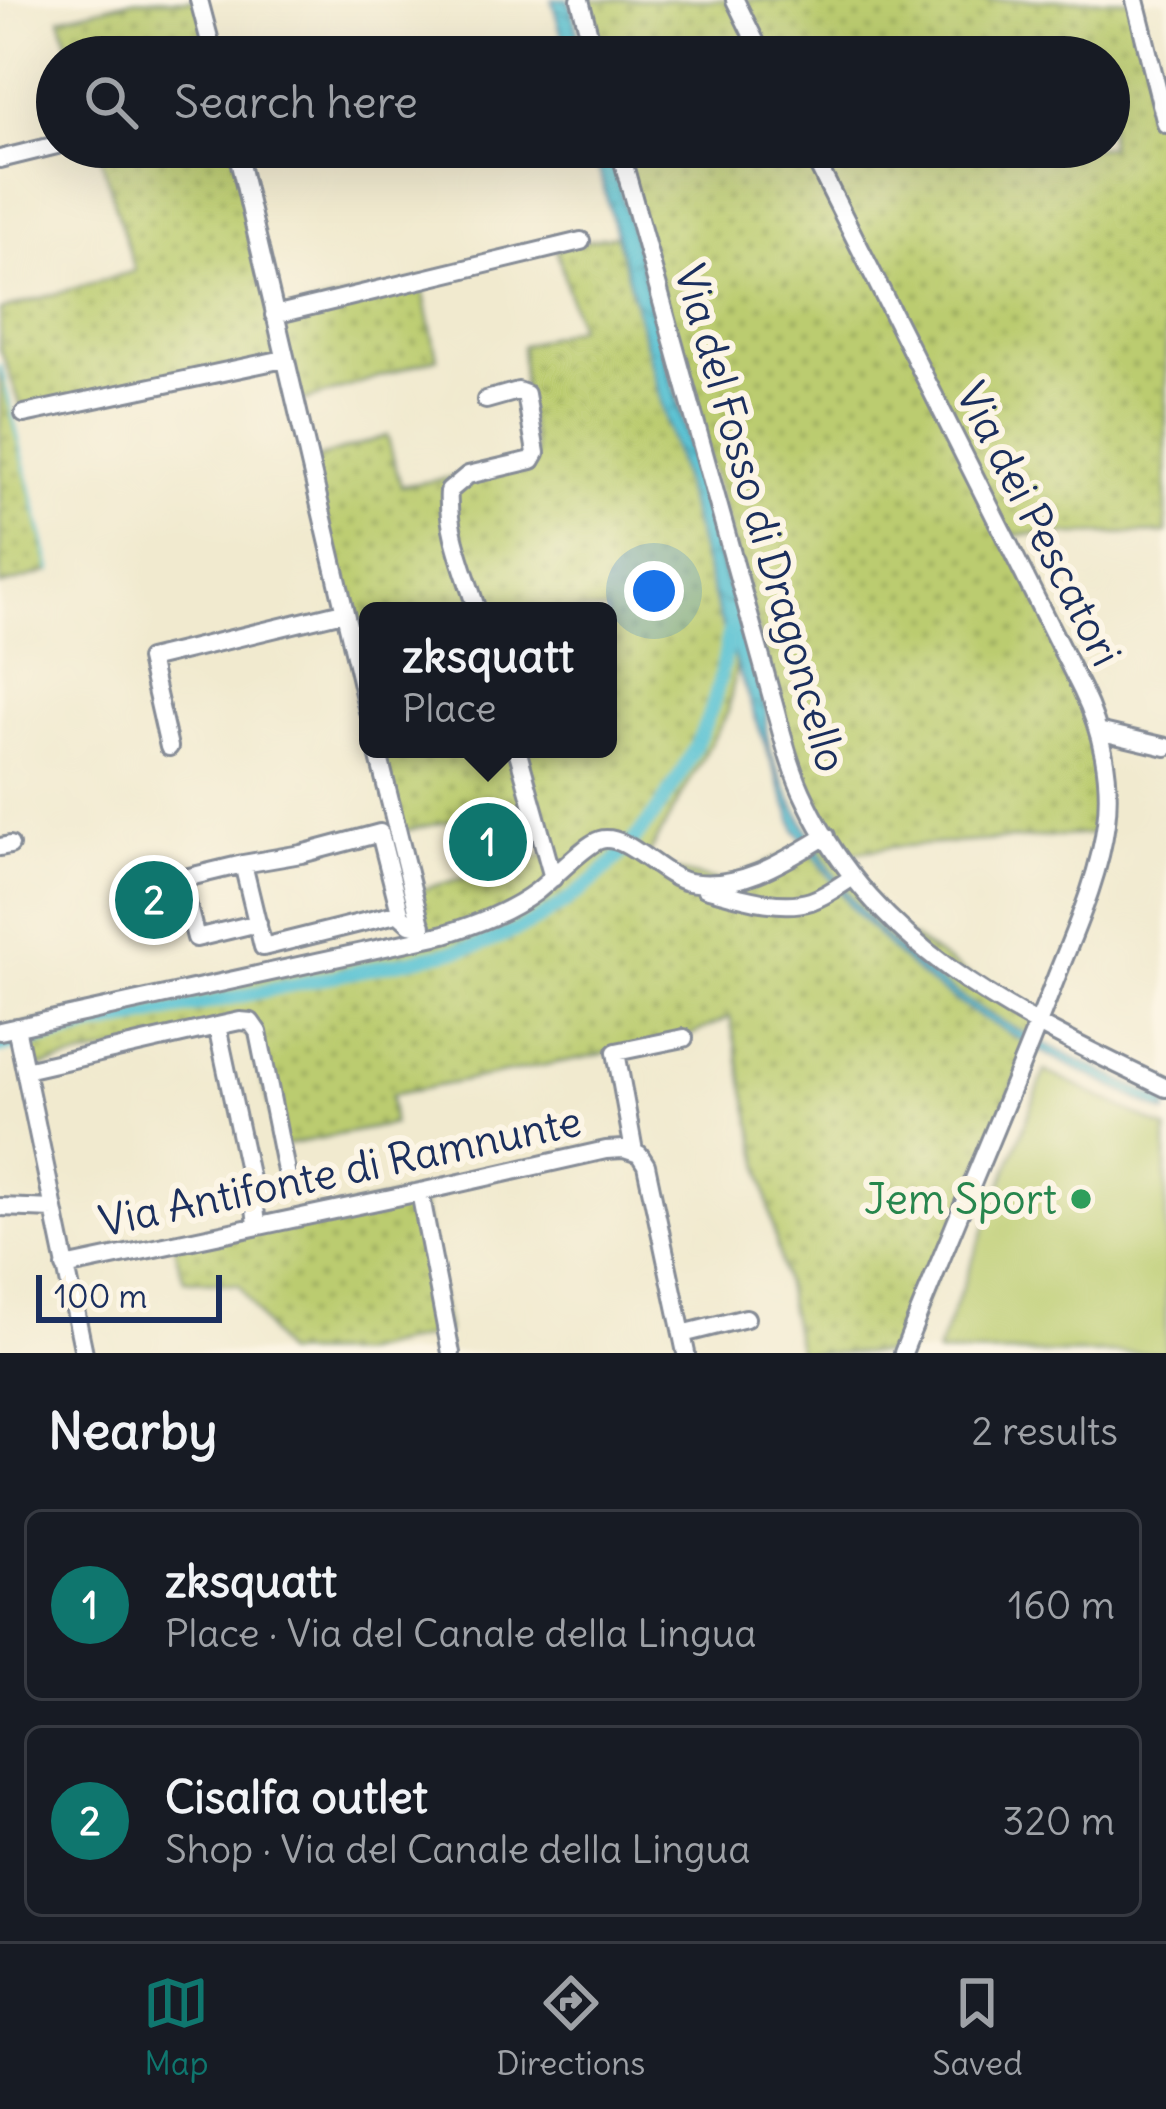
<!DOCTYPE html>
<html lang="en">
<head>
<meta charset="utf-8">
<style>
  :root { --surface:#171b24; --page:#20242c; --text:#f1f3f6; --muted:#9ea1a6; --line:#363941; --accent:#0f766e }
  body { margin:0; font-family:Delius,sans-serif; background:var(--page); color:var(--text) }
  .scale { position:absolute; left:36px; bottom:30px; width:186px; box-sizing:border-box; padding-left:12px; border:6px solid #1b2f5e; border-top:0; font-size:33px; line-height:42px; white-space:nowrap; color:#1b2f5e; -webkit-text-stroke:9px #fcf5e5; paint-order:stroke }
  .you { position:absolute; left:654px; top:591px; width:42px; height:42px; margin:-30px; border:9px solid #fff; border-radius:50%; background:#1a73e8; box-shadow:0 0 0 18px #1a73e833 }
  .badge { display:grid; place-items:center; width:78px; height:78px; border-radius:50%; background:var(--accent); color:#fff; font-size:39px; font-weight:700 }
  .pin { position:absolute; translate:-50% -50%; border:6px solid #fff; box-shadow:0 3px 12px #0006 }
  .popup { position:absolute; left:359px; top:602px; width:258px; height:156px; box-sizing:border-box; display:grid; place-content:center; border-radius:18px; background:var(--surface); filter:drop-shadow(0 3px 9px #0005); font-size:39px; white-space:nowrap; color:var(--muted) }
  .popup b { font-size:45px; color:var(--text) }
  .popup::after { content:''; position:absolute; left:50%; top:100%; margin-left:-24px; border:24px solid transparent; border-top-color:var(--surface) }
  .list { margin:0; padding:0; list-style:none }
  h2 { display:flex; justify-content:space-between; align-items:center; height:156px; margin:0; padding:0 48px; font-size:51px }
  h2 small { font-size:39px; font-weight:400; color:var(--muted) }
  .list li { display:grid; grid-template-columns:78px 1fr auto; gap:36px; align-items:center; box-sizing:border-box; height:192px; margin:0 24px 24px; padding:0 24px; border:3px solid var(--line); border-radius:18px }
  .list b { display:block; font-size:45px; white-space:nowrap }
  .list p { margin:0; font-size:39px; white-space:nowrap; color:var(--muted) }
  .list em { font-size:39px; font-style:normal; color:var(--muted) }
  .icon { flex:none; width:66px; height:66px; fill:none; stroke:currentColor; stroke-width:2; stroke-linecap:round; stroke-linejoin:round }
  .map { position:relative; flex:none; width:1166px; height:1353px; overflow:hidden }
  .search { position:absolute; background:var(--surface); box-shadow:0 12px 48px #0002; left:36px; right:36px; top:36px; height:132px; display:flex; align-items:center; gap:30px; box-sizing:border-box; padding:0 42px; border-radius:66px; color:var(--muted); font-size:45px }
  .sheet { height:588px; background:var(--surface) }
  nav { display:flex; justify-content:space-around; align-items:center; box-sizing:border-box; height:168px; border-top:3px solid var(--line); background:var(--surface); font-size:33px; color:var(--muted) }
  nav a { display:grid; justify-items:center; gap:6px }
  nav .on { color:var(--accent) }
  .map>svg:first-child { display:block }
  .grass { fill:url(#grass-dots); stroke:#6b7e66; stroke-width:3 }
  .pitch { fill:#bbcc6f; stroke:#6b7e66; stroke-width:3 }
  .water { fill:url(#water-ripples); stroke:#3a7898; stroke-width:3 }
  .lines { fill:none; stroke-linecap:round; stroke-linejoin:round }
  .stream { stroke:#58c2d3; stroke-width:3 }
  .canal { stroke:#58c2d3; stroke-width:14 }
  .minor-casing { stroke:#868c96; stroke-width:22 }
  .minor { stroke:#fff; stroke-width:16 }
  .leisure-dot { fill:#2e9e5b; stroke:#fcf5e5; stroke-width:4.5 }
  .labels { text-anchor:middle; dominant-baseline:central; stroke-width:12; stroke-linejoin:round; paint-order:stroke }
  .street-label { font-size:42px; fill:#1b2f5e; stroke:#fcf5e5 }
  .leisure-label { font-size:42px; fill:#27864d; stroke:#fcf5e5; text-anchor:end }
</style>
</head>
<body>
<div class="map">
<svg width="1166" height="1353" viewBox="0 0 1166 1353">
  <defs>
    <pattern id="grass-dots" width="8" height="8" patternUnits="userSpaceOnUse" patternTransform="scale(3)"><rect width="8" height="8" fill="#bbcc6f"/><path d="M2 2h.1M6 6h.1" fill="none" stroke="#97a65e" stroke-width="1.8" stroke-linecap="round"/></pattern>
    <pattern id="water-ripples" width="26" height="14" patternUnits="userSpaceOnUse" patternTransform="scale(3)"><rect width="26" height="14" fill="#58c2d3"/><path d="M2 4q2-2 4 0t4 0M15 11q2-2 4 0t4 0" fill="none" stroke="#489eae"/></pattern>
  </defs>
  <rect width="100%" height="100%" fill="#fcf5e5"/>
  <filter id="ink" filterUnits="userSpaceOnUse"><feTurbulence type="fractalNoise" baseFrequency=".00833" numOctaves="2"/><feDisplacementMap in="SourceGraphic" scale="24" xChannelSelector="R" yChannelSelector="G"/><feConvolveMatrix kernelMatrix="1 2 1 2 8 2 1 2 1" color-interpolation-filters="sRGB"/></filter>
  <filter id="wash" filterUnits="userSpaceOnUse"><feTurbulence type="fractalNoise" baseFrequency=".004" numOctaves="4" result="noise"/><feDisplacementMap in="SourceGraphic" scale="48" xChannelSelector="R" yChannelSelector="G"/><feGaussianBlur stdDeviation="2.7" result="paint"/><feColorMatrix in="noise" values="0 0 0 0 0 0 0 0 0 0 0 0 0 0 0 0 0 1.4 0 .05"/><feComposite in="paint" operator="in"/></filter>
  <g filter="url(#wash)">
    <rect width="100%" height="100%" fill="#f1eacf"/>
    <!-- grass -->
    <path class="grass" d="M135,0H199L214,57H72L60,18Z
      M580,0H1135L1166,124V533L1006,535L1093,713L1105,833L891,847L838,855L809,807L620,147H1109V57H595Z
      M98,147H236L274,315L421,280L437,358L295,404L284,360L24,414L0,348V310L135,271Z
      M633,232L742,636L728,712L646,860L657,867L723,882L821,839L898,928L1039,1022L903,1353H799L730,1017L684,1038L391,1095L393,1124L281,1146L245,1021L25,1070L16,1027L424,940L413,892L546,854L532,804L398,832L378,749H608V611H368V708L308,461L387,436L401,486L468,475L536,454L523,392L522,346L578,327L556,247Z
      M0,365L51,571L0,586Z
      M420,1192L447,1332L357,1353H283L239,1285L184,1280L173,1244Z"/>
    <!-- pitch -->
    <path class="pitch" d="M1045,1071L1166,1129V1353H937Z"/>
    <!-- water -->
    <path class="water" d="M552,0H569L584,57H568Z
      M593,147H609L725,580L739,607L767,711C761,738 778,772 790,797C811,840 838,885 870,921C948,1008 1064,1052 1166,1102V1113L1037,1049L973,1012L930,983L892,950L853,909L796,830L719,616Z"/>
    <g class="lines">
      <!-- stream -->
      <path class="stream" d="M0,365L51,571"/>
      <!-- canal -->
      <path class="canal" d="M0,1047L477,946C497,938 518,931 537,920C619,873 679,796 712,707C721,681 725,652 731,625"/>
    </g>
  </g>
  <g filter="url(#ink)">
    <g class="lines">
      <!-- minor casing -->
      <g class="minor-casing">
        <path id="minor" d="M199,0L214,57
          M580,0L595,57
          M735,0L763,57
          M1135,0L1166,124
          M236,147L368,711
          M619,147L774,705C783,738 791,771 806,801C879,954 1022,1018 1166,1088
          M809,147L1082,690C1102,731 1112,778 1106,823C1099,880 1072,936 1052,988C1004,1111 951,1231 903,1353
          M0,159L57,145
          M274,315L581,241
          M24,414L284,359
          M477,611C466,574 446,530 449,491L468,475L532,460L536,453L526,394L518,391L486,400
          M1098,731L1166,747
          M169,747L149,659L343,612
          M377,749L423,933
          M517,749L553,878
          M0,847L10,845
          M243,864L301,854L380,833L401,916L410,924L422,926
          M705,888C736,896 779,911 811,901C826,896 839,886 853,877
          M258,923L196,938L181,879L243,864L263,947L400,913
          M16,1027L84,1353
          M0,1031L445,934C477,924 509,912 536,892C552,880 584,845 600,840C626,832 661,877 689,882C739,891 785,861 826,836
          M25,1070L217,1026
          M634,1151L616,1052L684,1038
          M420,1192L451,1353
          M254,1198C269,1194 285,1194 287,1176L258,1032L251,1022L240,1021L217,1026L254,1198L257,1225
          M0,1207L54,1209
          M65,1267L420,1192L606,1150L624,1149L639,1154L646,1165L686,1353
          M682,1334L746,1318"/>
      </g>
      <!-- minor -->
      <use href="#minor" class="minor"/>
    </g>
  </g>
  <!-- markers -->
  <circle class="leisure-dot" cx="1081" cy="1199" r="12"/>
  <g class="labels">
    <!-- street labels -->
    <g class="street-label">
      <text transform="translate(761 518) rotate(74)">Via del Fosso di Dragoncello</text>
      <text transform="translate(1039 524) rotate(63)">Via dei Pescatori</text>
      <text transform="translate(340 1171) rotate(-12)">Via Antifonte di Ramnunte</text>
    </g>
    <!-- leisure labels -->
    <g class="leisure-label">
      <text x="1057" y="1199">Jem Sport</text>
    </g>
  </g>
</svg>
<div class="scale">100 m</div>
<div class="you"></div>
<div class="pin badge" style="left:488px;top:842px">1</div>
<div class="popup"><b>zksquatt</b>Place</div>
<div class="pin badge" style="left:154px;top:900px">2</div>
<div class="search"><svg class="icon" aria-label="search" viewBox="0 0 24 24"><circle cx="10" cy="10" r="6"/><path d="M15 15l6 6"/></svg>Search here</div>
</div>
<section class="sheet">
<h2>Nearby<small>2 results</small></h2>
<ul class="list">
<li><span class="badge">1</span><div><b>zksquatt</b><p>Place · Via del Canale della Lingua</p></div><em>160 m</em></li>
<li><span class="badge">2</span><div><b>Cisalfa outlet</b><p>Shop · Via del Canale della Lingua</p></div><em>320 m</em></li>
</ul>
</section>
<nav>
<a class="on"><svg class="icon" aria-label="map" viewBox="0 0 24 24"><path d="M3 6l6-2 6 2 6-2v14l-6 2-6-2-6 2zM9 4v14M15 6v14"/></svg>Map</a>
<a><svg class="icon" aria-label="directions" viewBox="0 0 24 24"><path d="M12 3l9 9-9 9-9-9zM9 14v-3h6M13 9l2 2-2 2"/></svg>Directions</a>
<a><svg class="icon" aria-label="saved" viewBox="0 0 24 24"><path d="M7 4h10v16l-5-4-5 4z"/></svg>Saved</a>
</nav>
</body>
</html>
